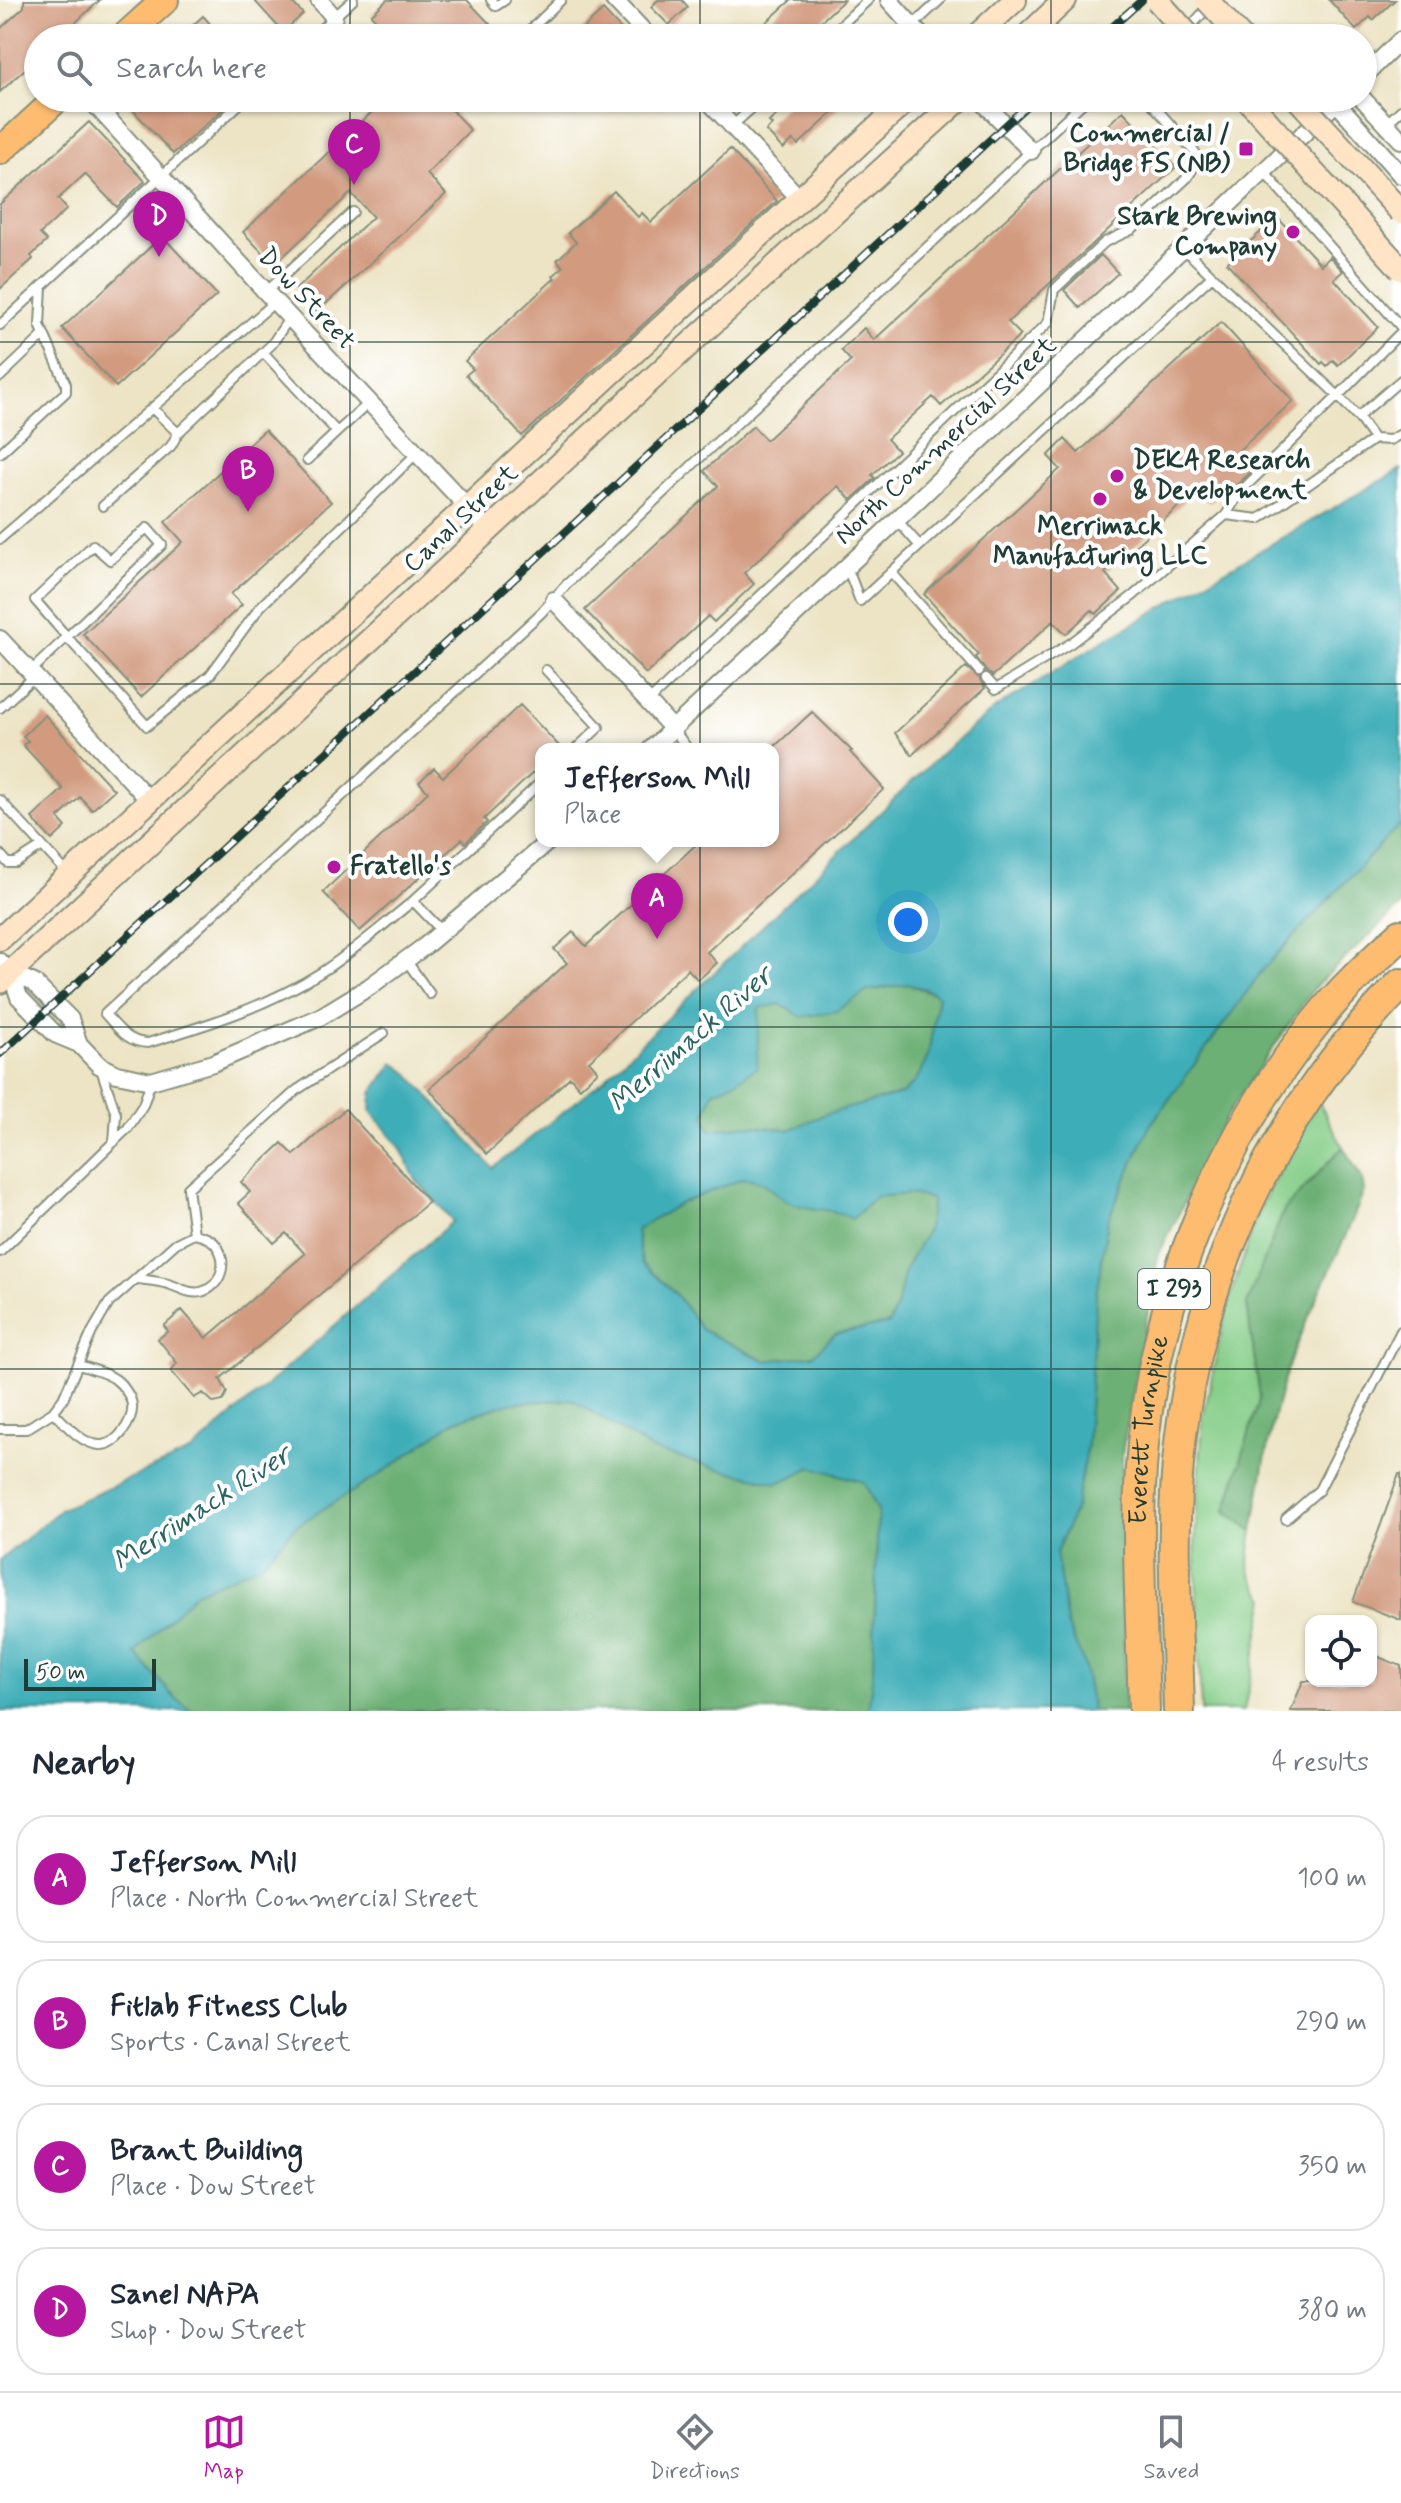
<!DOCTYPE html>
<html lang="en">
<head>
<meta charset="utf-8">
<style>
  :root { --surface:#fff; --page:#f2f2f3; --text:#1f2937; --muted:#747a83; --line:#e0e1e3; --accent:#b5179e }
  body { margin:0; font-family:Mynerve,sans-serif; background:var(--page); color:var(--text) }
  .controls { position:absolute; right:24px; bottom:24px; display:grid; overflow:hidden; border-radius:16px; box-shadow:0 2px 6px #0004 }
  .controls button { width:72px; height:72px; display:grid; place-items:center; padding:0; border:0; border-bottom:2px solid var(--line); background:var(--surface); color:var(--text); font:40px sans-serif }
  .scale { position:absolute; left:24px; bottom:20px; width:132px; box-sizing:border-box; padding-left:8px; border:4px solid #1f3d34; border-top:0; font-size:22px; line-height:28px; white-space:nowrap; color:#1f3d34; -webkit-text-stroke:6px #fff; paint-order:stroke }
  .you { position:absolute; left:908px; top:922px; width:28px; height:28px; margin:-20px; border:6px solid #fff; border-radius:50%; background:#1a73e8; box-shadow:0 0 0 12px #1a73e833 }
  .badge { display:grid; place-items:center; width:52px; height:52px; border-radius:50%; background:var(--accent); color:#fff; font-size:26px; font-weight:700 }
  .pin { position:absolute; translate:-50% -66px; filter:drop-shadow(0 2px 4px #0008) }
  .pin::after { content:''; position:absolute; top:42px; width:28px; height:24px; background:inherit; clip-path:polygon(0 0,100% 0,50% 100%) }
  .popup { position:absolute; left:535px; top:743px; width:244px; height:104px; box-sizing:border-box; display:grid; place-content:center; border-radius:16px; background:var(--surface); filter:drop-shadow(0 2px 6px #0005); font-size:26px; white-space:nowrap; color:var(--muted) }
  .popup b { font-size:30px; color:var(--text) }
  .popup::after { content:''; position:absolute; left:50%; top:100%; margin-left:-16px; border:16px solid transparent; border-top-color:var(--surface) }
  .list { margin:0; padding:0; list-style:none }
  h2 { display:flex; justify-content:space-between; align-items:center; height:104px; margin:0; padding:0 32px; font-size:34px }
  h2 small { font-size:26px; font-weight:400; color:var(--muted) }
  .list li { display:grid; grid-template-columns:52px 1fr auto; gap:24px; align-items:center; box-sizing:border-box; height:128px; margin:0 16px 16px; padding:0 16px; border:2px solid var(--line); border-radius:32px }
  .list b { display:block; font-size:30px; white-space:nowrap }
  .list p { margin:0; font-size:26px; white-space:nowrap; color:var(--muted) }
  .list em { font-size:26px; font-style:normal; color:var(--muted) }
  .icon { flex:none; width:44px; height:44px; fill:none; stroke:currentColor; stroke-width:2; stroke-linecap:round; stroke-linejoin:round }
  .map { position:relative; flex:none; width:1401px; height:1711px; overflow:hidden }
  .search { position:absolute; background:var(--surface); box-shadow:0 2px 6px #0004; left:24px; right:24px; top:24px; height:88px; display:flex; align-items:center; gap:20px; box-sizing:border-box; padding:0 28px; border-radius:44px; color:var(--muted); font-size:30px }
  .sheet { height:680px; background:var(--surface) }
  nav { display:flex; justify-content:space-around; align-items:center; box-sizing:border-box; height:112px; border-top:2px solid var(--line); background:var(--surface); font-size:22px; color:var(--muted) }
  nav a { display:grid; justify-items:center; gap:4px }
  nav .on { color:var(--accent) }
  .map>svg:first-child { display:block }
  .green { fill:#85cd88; stroke:#52855e; stroke-width:2 }
  .forest { fill:#6cb074; stroke:#467654; stroke-width:2 }
  .water { fill:#3dadb8; stroke:#2e7576; stroke-width:2; fill-rule:evenodd }
  .building { fill:#d29a7e }
  .lines { fill:none; stroke-linecap:round; stroke-linejoin:round }
  .lane-casing { stroke:#86907c; stroke-width:12 }
  .street-casing { stroke:#86907c; stroke-width:20 }
  .secondary-casing { stroke:#86907c; stroke-width:26 }
  .primary-casing { stroke:#86907c; stroke-width:30 }
  .highway-casing { stroke:#86907c; stroke-width:34 }
  .lane { stroke:#fff; stroke-width:8 }
  .street { stroke:#fff; stroke-width:16 }
  .secondary { stroke:#ffe4c6; stroke-width:22 }
  .primary { stroke:#febc70; stroke-width:26 }
  .highway { stroke:#febc70; stroke-width:30 }
  .rail-casing { stroke:#1f3d34; stroke-width:8 }
  .rail { stroke:#fff; stroke-width:5; stroke-dasharray:15; stroke-linecap:butt }
  .secondary-bridge-casing { stroke:#86907c; stroke-width:26; stroke-linecap:butt }
  .secondary-bridge { stroke:#ffe4c6; stroke-width:22 }
  .grid { fill:none; stroke:#1f3d34; stroke-width:2; stroke-opacity:0.55 }
  .poi-dot { fill:#b5179e; stroke:#fff; stroke-width:3 }
  .labels { text-anchor:middle; dominant-baseline:central; stroke-width:8; stroke-linejoin:round; paint-order:stroke }
  .shield { fill:#fff; stroke:#627771; stroke-width:2 }
  .shield-label { font-size:24px; font-weight:bold; fill:#1f3d34 }
  .poi-label { font-size:26px; font-weight:bold; fill:#1f3d34; stroke:#fff; text-anchor:end }
  .street-label { font-size:26px; fill:#1f3d34; stroke:#fff }
  .water-label { font-size:28px; font-style:italic; fill:#2a6462; stroke:#fff }
</style>
</head>
<body>
<div class="map">
<svg width="1401" height="1711" viewBox="0 0 1401 1711">
  <rect width="100%" height="100%" fill="#fff"/>
  <filter id="ink" filterUnits="userSpaceOnUse"><feTurbulence type="fractalNoise" baseFrequency=".0125" numOctaves="2"/><feDisplacementMap in="SourceGraphic" scale="16" xChannelSelector="R" yChannelSelector="G"/><feConvolveMatrix kernelMatrix="1 2 1 2 8 2 1 2 1" color-interpolation-filters="sRGB"/></filter>
  <filter id="wash" filterUnits="userSpaceOnUse"><feTurbulence type="fractalNoise" baseFrequency=".006" numOctaves="4" result="noise"/><feDisplacementMap in="SourceGraphic" scale="32" xChannelSelector="R" yChannelSelector="G"/><feGaussianBlur stdDeviation="1.8" result="paint"/><feColorMatrix in="noise" values="0 0 0 0 0 0 0 0 0 0 0 0 0 0 0 0 0 1.4 0 .05"/><feComposite in="paint" operator="in"/></filter>
  <g filter="url(#wash)">
    <rect width="100%" height="100%" fill="#ede4c5"/>
    <!-- green -->
    <path class="green" d="M1318,1101L1343,1147L1284,1210L1247,1304L1260,1397L1226,1511L1253,1531C1248,1563 1244,1572 1266,1598L1244,1711H1201L1195,1541L1203,1419L1227,1306L1261,1206Z"/>
    <!-- forest -->
    <path class="forest" d="M1401,823V905L1314,988L1227,1115L1158,1256L1122,1453L1125,1711H1092L1084,1664L1067,1624L1056,1552L1075,1509L1087,1443L1096,1294L1108,1219L1149,1127L1265,967Z
      M907,984L938,995L928,1057L916,1081L902,1094L826,1114L789,1130L746,1125L711,1130L705,1116L713,1092L737,1081L757,1067L758,1008L780,1004L836,1011L867,991Z
      M1343,1147L1362,1178L1364,1191C1343,1247 1314,1300 1292,1356C1271,1412 1263,1472 1253,1531L1226,1511L1260,1397L1247,1304L1284,1210Z
      M745,1178L767,1182L785,1200L817,1209L841,1212L875,1197L910,1194L932,1199L928,1228L905,1270L898,1303L889,1324L835,1334L814,1355L766,1361L702,1330L676,1294L642,1263L636,1230L683,1202Z
      M572,1399L653,1450L715,1468L778,1483L812,1467L864,1482L878,1510L873,1671L868,1711H192L175,1698L135,1653L196,1592L261,1563L296,1526L382,1473L456,1420L510,1403Z"/>
    <!-- water -->
    <path class="water" d="M1401,469V823L1265,967L1149,1127L1108,1219L1096,1294L1087,1443L1075,1509L1056,1552L1067,1624L1084,1664L1092,1711H868L873,1671L878,1510L864,1482L812,1467L778,1483L715,1468L653,1450L572,1399L510,1403L456,1420L382,1473L296,1526L261,1564L196,1592L135,1653L175,1698L192,1711H0V1560L61,1509L192,1451L453,1221L416,1180L400,1147L371,1111L372,1093L394,1063L408,1073L493,1168L602,1081L944,751L997,707L1100,643ZM907,984L926,989L938,996L928,1057L916,1081L902,1094L826,1114L789,1130L746,1125L711,1130L705,1116L713,1092L737,1081L757,1067L759,1008L780,1004L802,1017L836,1011L868,991ZM745,1178C772,1183 764,1186 784,1199C804,1212 832,1206 852,1219L875,1197L910,1194L932,1199L928,1228L905,1270L898,1303L889,1324L835,1334L813,1355L765,1361L702,1330L676,1294L642,1263L636,1230L683,1202Z"/>
    <g id="blocks">
      <!-- building -->
      <path class="building" d="M24,0H100L59,38H38V57L0,92V29L24,7Z
        M254,0H290L303,14L283,32Z
        M387,0H467L490,24L475,38H393L371,15Z
        M658,0H682L688,7L669,25L651,7Z
        M791,0H844L803,38H749Z
        M1329,0H1395L1373,20L1370,17L1356,30Z
        M603,10L629,38H573Z
        M203,16L223,38H179Z
        M122,98H231L220,108L222,110L173,154Z
        M387,98H456L448,106L470,130L427,174L446,194L317,312L296,289L373,217L351,193L274,265L243,232Z
        M795,98H829L838,108L798,145L793,140L783,149L766,131L772,125L769,122Z
        M1123,111L1176,167L1008,322L1021,335L941,406L933,397L887,439L898,451L872,475L875,478L851,500L838,486L744,573L754,584L714,622L708,616L646,674L585,610L718,486L704,471L753,426L766,440L851,361L841,350L864,328L874,340Z
        M89,122L145,181L117,207L85,174L58,199L67,209L40,234L47,241L31,256L33,259L0,289V204Z
        M730,149L777,201L522,436L466,375L473,369L465,361L555,278L553,276L563,267L557,260L576,242L568,233L614,191L638,217L642,213L651,222Z
        M1277,217L1321,265L1330,257L1343,271L1334,279L1378,327L1338,365L1333,360L1327,366L1323,362L1321,364L1227,263Z
        M163,239L168,242L217,295L116,387L62,328L157,241Z
        M1101,255L1118,273L1080,308L1064,290Z
        M1221,322L1293,401L1236,453L1252,471L1227,494L1223,490L1209,503L1197,490L1105,573L1121,591L1096,614L1092,610L1066,634L1053,621L993,676L986,671L976,657L979,655L924,594L1060,469L1048,456L1065,439L1078,453Z
        M265,430L331,502L231,594L242,605L141,697L83,634L183,542L165,522Z
        M966,667L979,678L985,688L912,755L895,733Z
        M520,705L562,749H541V765L484,819L487,822L465,843L462,839L360,931L323,892L428,792L419,782L434,768L443,777Z
        M812,712L852,751L850,752L884,789L707,952L717,963L698,980L688,969L589,1061L598,1071L580,1088L570,1077L487,1154L429,1089L567,963L554,949L573,932L586,946L700,841H773V748Z
        M45,715L114,790L92,810L80,797L58,818L66,827L52,840L32,818L63,789L23,745L28,741L23,736Z
        M345,1109L429,1202L220,1379L227,1392L223,1401L214,1403L203,1393L194,1398L171,1371L177,1363L158,1339L168,1331L164,1326L182,1310L206,1338L305,1254L286,1233L274,1243L238,1203L250,1192L241,1182L282,1143L294,1155Z
        M1399,1474H1401V1620L1353,1602Z
        M1371,1654L1401,1666V1711H1291L1303,1681H1371Z"/>
    </g>
  </g>
  <g filter="url(#ink)">
    <use href="#blocks" fill-opacity="0" stroke="#86907c" stroke-width="2"/>
    <g class="lines">
      <!-- lane casing -->
      <g class="lane-casing">
        <path id="lane" d="M491,0L496,6L505,0
          M912,26L940,0
          M1186,32L1209,6
          M311,38L353,0
          M522,38L561,0
          M827,38L868,0
          M1385,125L1401,110
          M732,126L763,98
          M1264,172L1401,327
          M1183,248L1338,396L1240,492L1226,515
          M266,292L353,212
          M0,325L246,98
          M263,352L337,432L370,402
          M0,377L44,335
          M152,408L178,433L272,344L290,317
          M1358,417L1338,396L1401,332
          M1374,439L1358,417L1401,380
          M0,453L66,392V384L40,325L42,286
          M307,460L337,432
          M103,506L171,446L178,433
          M897,520L919,545
          M147,528L162,545L67,637L35,600L93,545L110,560Z
          M0,539L275,302
          M847,567L860,601L1211,277
          M891,572L979,671
          M546,670L599,727L576,749
          M31,671L67,637L147,726L210,675L260,607L417,453
          M986,678L996,689L1071,643L1134,595L1226,515L1259,519L1374,439L1390,440L1401,434
          M648,702L1048,323L1054,290L1105,242L1131,230L1188,177L1199,157L1147,98
          M0,708L35,676
          M673,729L688,749
          M0,800L69,875
          M0,854L8,863H16L41,847
          M413,901L541,782
          M442,931L413,901C383,925 353,952 320,973C268,1006 207,1025 148,1043C128,1043 118,1028 105,1014L541,613L566,585L704,454L1088,98
          M406,960L430,994
          M100,1066L116,1114L114,1142
          M194,1234L188,1188L297,1090L384,1033
          M0,1252L128,1128L143,1105L151,1081
          M53,1412C66,1424 80,1443 99,1445C116,1447 134,1421 132,1405C131,1396 122,1384 115,1379C105,1372 90,1369 79,1365
          M0,1429H26L53,1412L63,1399L92,1332L109,1303L176,1243L194,1234C202,1236 211,1238 216,1245C229,1262 221,1287 201,1292C188,1295 176,1285 164,1283C155,1281 147,1280 138,1279
          M1286,1519L1319,1490L1401,1331"/>
      </g>
      <!-- street casing -->
      <g class="street-casing">
        <path id="street" d="M319,0L334,17
          M614,0L650,38
          M889,0L923,38
          M1363,77L1401,40
          M89,98L266,292L490,531
          M706,98L800,199
          M979,98L1031,151
          M1362,98L1401,140
          M1336,102L1401,175
          M554,600L673,729
          M0,639L151,802
          M651,749L883,533L1341,98
          M0,962L11,973L34,983L70,1019L79,1044
          M11,973L19,997L55,1034L79,1044L99,1065L117,1074L151,1081L213,1063L320,1017L369,987L425,946L549,841"/>
      </g>
      <!-- secondary casing -->
      <g class="secondary-casing">
        <path id="secondary" d="M974,38L1015,0
          M1025,38L1065,0
          M0,939L909,98
          M0,982L692,342L961,98"/>
      </g>
      <!-- primary casing -->
      <g class="primary-casing">
        <path id="primary" d="M123,38L165,0
          M0,151L58,98"/>
      </g>
      <!-- highway casing -->
      <g class="highway-casing">
        <g id="highway">
          <path id="s1" d="M1144,1711C1142,1630 1136,1548 1141,1468C1152,1303 1216,1144 1320,1017C1344,987 1373,961 1401,935"/>
          <path d="M1179,1711C1177,1628 1171,1545 1178,1463C1194,1281 1273,1113 1401,984"/>
        </g>
      </g>
      <!-- lane -->
      <use href="#lane" class="lane"/>
      <!-- street -->
      <use href="#street" class="street"/>
      <!-- secondary -->
      <use href="#secondary" class="secondary"/>
      <!-- primary -->
      <use href="#primary" class="primary"/>
      <!-- highway -->
      <use href="#highway" class="highway"/>
      <!-- rail casing -->
      <g class="rail-casing">
        <path id="rail" d="M1100,38L1142,0
          M0,1054L1035,98"/>
      </g>
      <!-- rail -->
      <use href="#rail" class="rail"/>
      <!-- secondary-bridge casing -->
      <g class="secondary-bridge-casing">
        <path id="secondary-bridge" d="M1157,0L1191,38
          M1207,0L1242,38
          M1246,98L1401,269
          M1297,98L1401,212"/>
      </g>
      <!-- secondary-bridge -->
      <use href="#secondary-bridge" class="secondary-bridge"/>
    </g>
  </g>
  <!-- grid -->
  <path class="grid" d="M350,0V38M700,0V38M1051,0V38M350,98V1711M700,98V1711M1051,98V1711M0,342H1401M0,684H1401M0,1027H1401M0,1369H1401"/>
  <!-- markers -->
  <g class="poi-dot">
    <rect x="1238" y="141" width="16" height="16" rx="4"/>
    <circle cx="1293" cy="232" r="8"/>
    <circle cx="1117" cy="476" r="8"/>
    <circle cx="1100" cy="499" r="8"/>
    <circle cx="334" cy="867" r="8"/>
  </g>
  <g class="labels">
    <!-- shield labels -->
    <rect class="shield" x="1138" y="1269" width="72" height="40" rx="6"/>
    <g class="shield-label">
      <text x="1174" y="1289">I 293</text>
    </g>
    <!-- poi labels -->
    <g class="poi-label">
      <text x="1230" y="134">Commercial /<tspan x="1230" dy="30">Bridge FS (NB)</tspan></text>
      <text x="1277" y="217">Stark Brewing<tspan x="1277" dy="30">Company</tspan></text>
      <text x="1133" y="461" text-anchor="start">DEKA Research<tspan x="1133" dy="30">&amp; Development</tspan></text>
      <text x="1100" y="527" text-anchor="middle">Merrimack<tspan x="1100" dy="30">Manufacturing LLC</tspan></text>
      <text x="350" y="867" text-anchor="start">Fratello's</text>
    </g>
    <!-- street labels -->
    <g class="street-label">
      <text transform="translate(306 299) rotate(47)">Dow Street</text>
      <text transform="translate(946 441) rotate(-43)">North Commercial Street</text>
      <text transform="translate(461 519) rotate(-43)">Canal Street</text>
      <text stroke="none"><textPath href="#s1" startOffset="282">Everett Turnpike</textPath></text>
    </g>
    <!-- water labels -->
    <g class="water-label">
      <text transform="translate(691 1040) rotate(-41)">Merrimack River</text>
      <text transform="translate(202 1509) rotate(-33)">Merrimack River</text>
    </g>
  </g>
</svg>
<div class="controls">
<button><svg class="icon" aria-label="locate" viewBox="0 0 24 24"><circle cx="12" cy="12" r="6"/><path d="M12 2v4M12 18v4M2 12h4M18 12h4"/></svg></button>
</div>
<div class="scale">50 m</div>
<div class="you"></div>
<div class="pin badge" style="left:657px;top:939px">A</div>
<div class="popup"><b>Jefferson Mill</b>Place</div>
<div class="pin badge" style="left:248px;top:512px">B</div>
<div class="pin badge" style="left:354px;top:185px">C</div>
<div class="pin badge" style="left:159px;top:257px">D</div>
<div class="search"><svg class="icon" aria-label="search" viewBox="0 0 24 24"><circle cx="10" cy="10" r="6"/><path d="M15 15l6 6"/></svg>Search here</div>
</div>
<section class="sheet">
<h2>Nearby<small>4 results</small></h2>
<ul class="list">
<li><span class="badge">A</span><div><b>Jefferson Mill</b><p>Place · North Commercial Street</p></div><em>100 m</em></li>
<li><span class="badge">B</span><div><b>Fitlab Fitness Club</b><p>Sports · Canal Street</p></div><em>290 m</em></li>
<li><span class="badge">C</span><div><b>Brant Building</b><p>Place · Dow Street</p></div><em>350 m</em></li>
<li><span class="badge">D</span><div><b>Sanel NAPA</b><p>Shop · Dow Street</p></div><em>380 m</em></li>
</ul>
</section>
<nav>
<a class="on"><svg class="icon" aria-label="map" viewBox="0 0 24 24"><path d="M3 6l6-2 6 2 6-2v14l-6 2-6-2-6 2zM9 4v14M15 6v14"/></svg>Map</a>
<a><svg class="icon" aria-label="directions" viewBox="0 0 24 24"><path d="M12 3l9 9-9 9-9-9zM9 14v-3h6M13 9l2 2-2 2"/></svg>Directions</a>
<a><svg class="icon" aria-label="saved" viewBox="0 0 24 24"><path d="M7 4h10v16l-5-4-5 4z"/></svg>Saved</a>
</nav>
</body>
</html>
